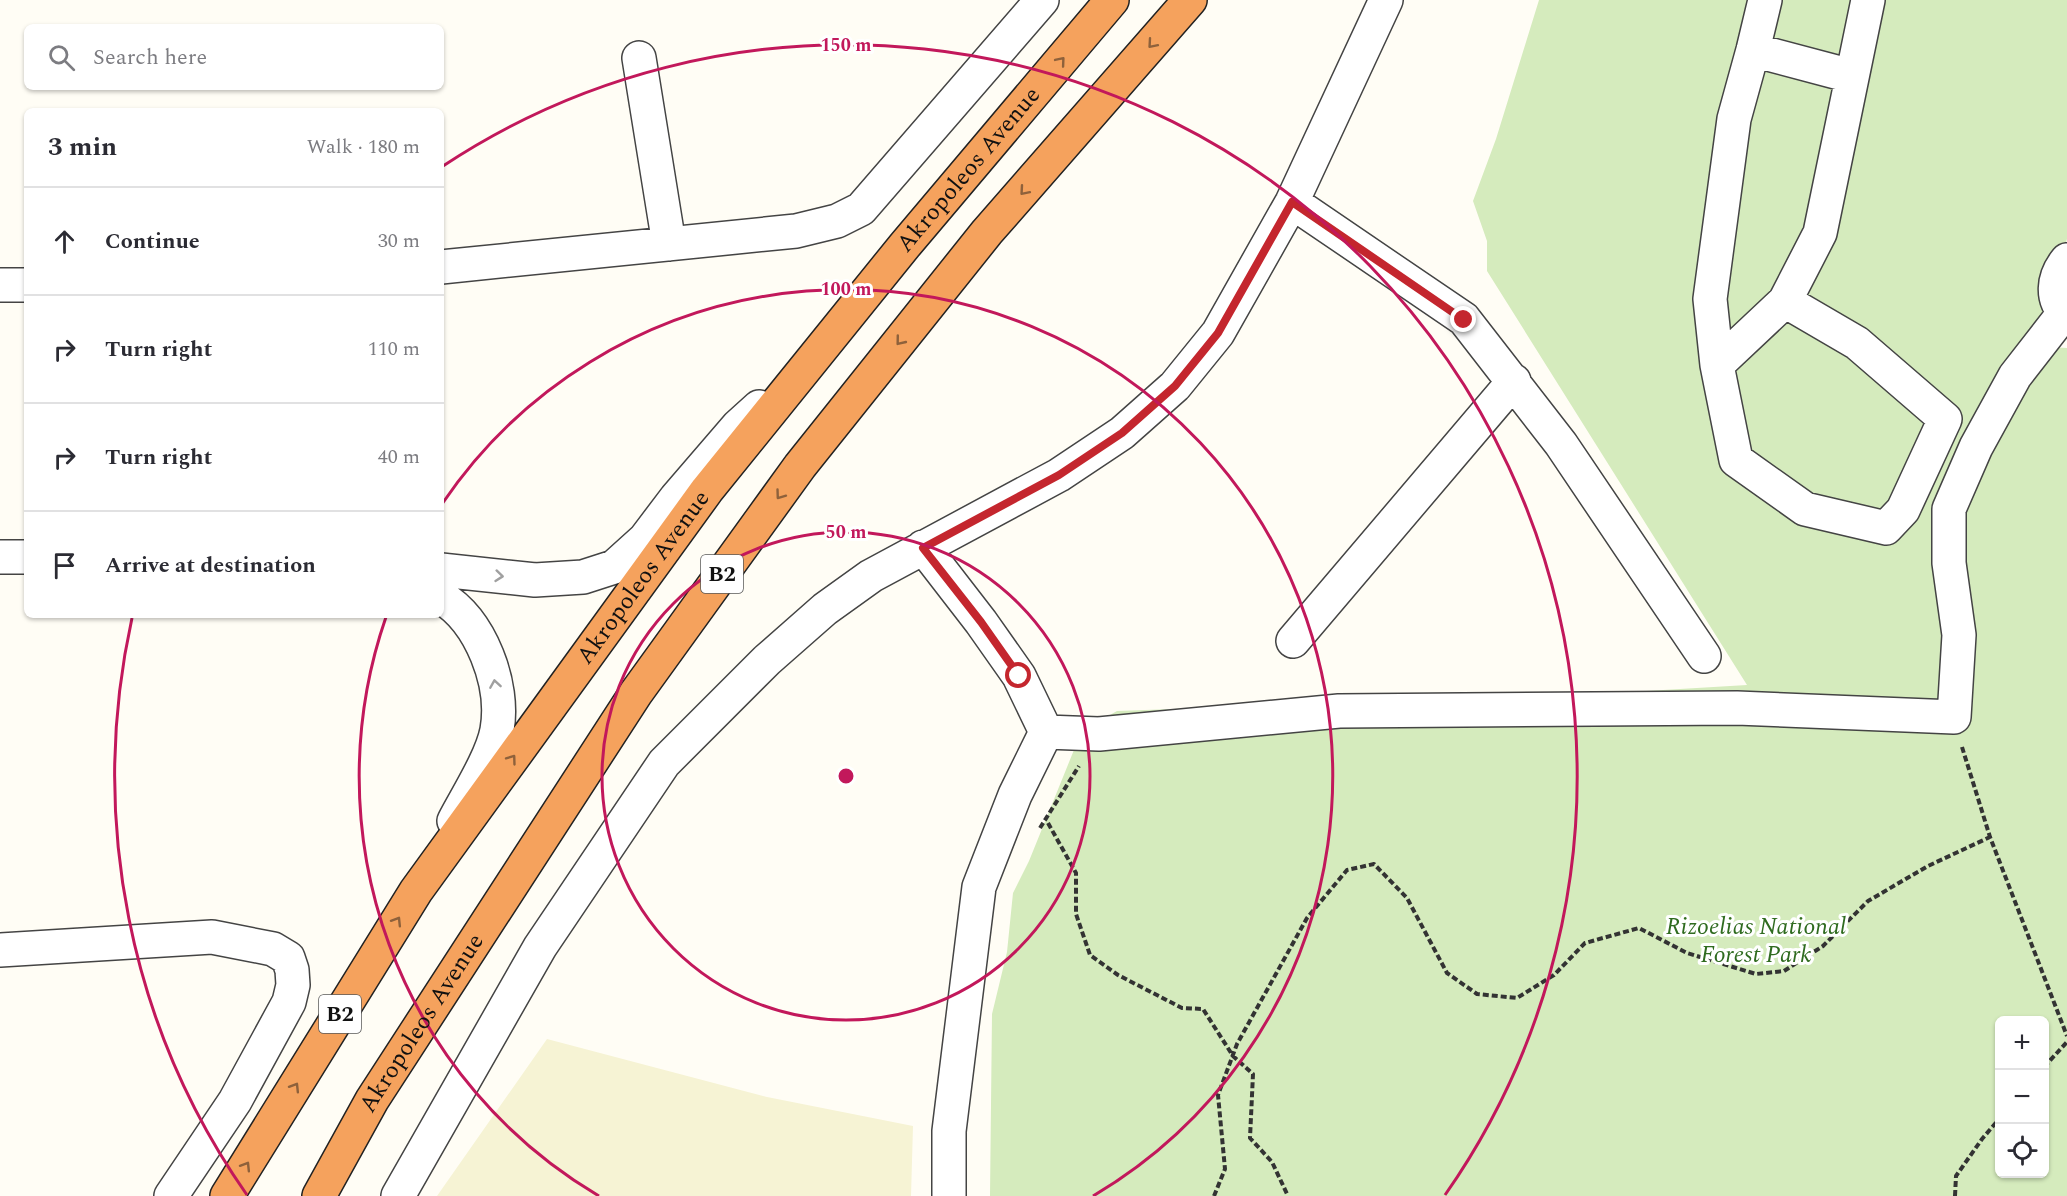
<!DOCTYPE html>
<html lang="en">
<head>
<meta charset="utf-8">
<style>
  :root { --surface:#fff; --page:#f7f7f7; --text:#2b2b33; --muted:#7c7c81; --line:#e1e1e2 }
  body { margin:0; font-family:Spectral,serif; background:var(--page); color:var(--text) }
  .controls { position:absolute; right:18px; bottom:18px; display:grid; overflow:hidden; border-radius:9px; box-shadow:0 2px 4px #0004 }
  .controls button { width:54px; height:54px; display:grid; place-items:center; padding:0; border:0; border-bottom:2px solid var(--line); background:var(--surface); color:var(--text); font:30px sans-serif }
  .stop { position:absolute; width:18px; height:18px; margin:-14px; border:4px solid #c4262e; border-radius:50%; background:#fff }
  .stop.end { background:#c4262e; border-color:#fff; box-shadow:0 2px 6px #0008 }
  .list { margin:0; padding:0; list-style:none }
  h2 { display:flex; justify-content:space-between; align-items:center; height:78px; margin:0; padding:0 24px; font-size:26px }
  h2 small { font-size:20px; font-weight:400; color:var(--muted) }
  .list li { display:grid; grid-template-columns:39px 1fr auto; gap:18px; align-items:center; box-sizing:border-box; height:108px; padding:0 24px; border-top:2px solid var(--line) }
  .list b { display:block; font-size:22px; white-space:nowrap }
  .list em { font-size:20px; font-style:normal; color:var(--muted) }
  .icon { flex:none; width:33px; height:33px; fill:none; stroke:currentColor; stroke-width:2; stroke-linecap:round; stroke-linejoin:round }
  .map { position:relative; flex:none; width:2067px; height:1196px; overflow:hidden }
  .search { position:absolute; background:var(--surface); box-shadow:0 2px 4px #0004; left:24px; top:24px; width:420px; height:66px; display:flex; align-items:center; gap:15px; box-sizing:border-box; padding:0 21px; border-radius:9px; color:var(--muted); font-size:22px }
  .panel { position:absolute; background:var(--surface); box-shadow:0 2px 4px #0004; left:24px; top:108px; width:420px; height:510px; border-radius:9px }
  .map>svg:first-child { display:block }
  .farmland { fill:#f6f3d4 }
  .green { fill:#d5ebbd; fill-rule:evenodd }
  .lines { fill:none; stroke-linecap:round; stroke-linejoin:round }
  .minor-casing { stroke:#444; stroke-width:36 }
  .highway-casing { stroke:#222; stroke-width:36 }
  .path { stroke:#333; stroke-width:4; stroke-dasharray:6 3; stroke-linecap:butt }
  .minor { stroke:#fff; stroke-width:33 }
  .highway { stroke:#f5a25d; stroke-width:33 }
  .oneway { stroke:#8e613b }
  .oneway2 { stroke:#a0a0a0 }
  .route { stroke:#c4262e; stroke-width:8 }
  .ring { fill:none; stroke:#c2185b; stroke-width:3 }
  .labels { text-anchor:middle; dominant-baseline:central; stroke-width:6; stroke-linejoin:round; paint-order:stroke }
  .shield { fill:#fff; stroke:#585858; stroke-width:1.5 }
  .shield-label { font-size:22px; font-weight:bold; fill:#111 }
  .street-label { font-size:24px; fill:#111; stroke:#fff }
  .park-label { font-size:24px; font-style:italic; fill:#2f6b1f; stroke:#fff }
  .centre { fill:#c2185b; stroke:#fff; stroke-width:3 }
  .ring-label { font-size:18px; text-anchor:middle; font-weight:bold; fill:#c2185b; stroke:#fff; stroke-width:6; stroke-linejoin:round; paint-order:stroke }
</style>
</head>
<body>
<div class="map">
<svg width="2067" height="1196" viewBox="0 0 2067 1196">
  <rect width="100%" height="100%" fill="#fffdf5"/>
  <!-- farmland -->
  <path class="farmland" d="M547,1039L767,1097L913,1126L911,1196H437Z"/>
  <!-- green -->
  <path class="green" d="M1539,0H2067V239L2033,346L2067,348V1196H990L992,1014L1007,952L1013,893L1029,861L1078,740L1087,728L1117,711L1613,693L1747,685L1487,271V241L1473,201L1496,139ZM2000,1020H2044V1174H2000Z"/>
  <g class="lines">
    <!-- minor casing -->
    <g class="minor-casing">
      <path id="minor" d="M1765,0L1753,50L1734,119L1710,299L1717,365L1736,460L1805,509L1886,528L1903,510L1945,419L1857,343L1785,301
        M1753,50L1851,76
        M639,58L669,244
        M1292,202L1464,319L1561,444L1704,656
        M2067,260C2053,277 2050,299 2067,315
        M441,267L796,231L837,221L861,209L1042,0
        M0,285H27
        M1717,365L1785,301L1820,233L1868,0
        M923,547L981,622L1019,676L1046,732
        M0,557H27
        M441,570L535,580L583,577L614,567L645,539L676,498L738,426L759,407
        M441,597C481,621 505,684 497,730C492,757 467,796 454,821
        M1293,641L1514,381
        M1046,732L1099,734L1339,711L1737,708L1954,717L1959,635L1949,563V509L1976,447L2015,376L2064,313
        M0,950L212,937L273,949L288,958L292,970L293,985L289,1002L235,1101L171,1196
        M398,1196L540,947L664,763L767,660L825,609L871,576L1059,475L1122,433L1175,386L1218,333L1292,202L1386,0
        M949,1196V1131L979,887L1015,795L1046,732"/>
    </g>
    <!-- highway casing -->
    <g class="highway-casing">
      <g id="highway">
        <path id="s1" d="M227,1196L416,891L707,490L905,245L1112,0"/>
        <path id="s2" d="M319,1196L372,1100L636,693L800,466L987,232L1190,0"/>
      </g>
    </g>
    <!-- path -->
    <path class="path" d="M1962,747L1990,837L2067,1036
      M1048,823L1076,873V914L1090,955L1118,975L1182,1008L1203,1009L1233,1056L1253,1074L1250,1138L1272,1162L1288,1196
      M1040,828L1079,766
      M2044,1067L2067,1042
      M1214,1196L1225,1169L1218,1095L1237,1044L1307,918L1347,870L1374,864L1407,898L1447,973L1477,994L1517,998L1554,975L1585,943L1639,928L1687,953L1756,974L1784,971L1823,946L1868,901L1928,866L1990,837
      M1955,1196L1956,1176L1982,1139L2000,1118"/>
    <!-- minor -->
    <use href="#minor" class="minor"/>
    <!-- highway -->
    <use href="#highway" class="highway"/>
  </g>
  <!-- one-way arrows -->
  <defs><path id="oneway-chevron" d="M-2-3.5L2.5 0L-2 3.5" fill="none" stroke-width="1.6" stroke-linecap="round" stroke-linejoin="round" transform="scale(1.5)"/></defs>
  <g class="oneway">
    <use href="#oneway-chevron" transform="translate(1152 44) rotate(131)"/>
    <use href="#oneway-chevron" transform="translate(1061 61) rotate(-50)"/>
    <use href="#oneway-chevron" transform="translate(1024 191) rotate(131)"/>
    <use href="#oneway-chevron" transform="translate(900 341) rotate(129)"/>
    <use href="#oneway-chevron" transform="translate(780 495) rotate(126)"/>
    <use href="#oneway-chevron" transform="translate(512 759) rotate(-54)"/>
    <use href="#oneway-chevron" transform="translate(397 921) rotate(-58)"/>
    <use href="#oneway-chevron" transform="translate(295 1087) rotate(-58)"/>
    <use href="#oneway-chevron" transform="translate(246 1166) rotate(-58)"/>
  </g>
  <g class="oneway2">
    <use href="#oneway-chevron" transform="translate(499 576) rotate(6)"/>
    <use href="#oneway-chevron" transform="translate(495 684) rotate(-99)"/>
  </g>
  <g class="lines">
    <!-- route -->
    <path class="route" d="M1019,676L981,622L923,548L1059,475L1122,433L1175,386L1218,333L1292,202L1464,320"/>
  </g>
  <!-- distance rings -->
  <g class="ring">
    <circle cx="846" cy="776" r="244"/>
    <path d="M599 1196A487 487 0 0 1 386 617M442 504A487 487 0 1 1 1093 1196"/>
    <path d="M247 1195A731 731 0 0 1 132 618M443 166A731 731 0 0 1 1445 1195"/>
  </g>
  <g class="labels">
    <!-- shield labels -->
    <g class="shield">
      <rect x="701" y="555" width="42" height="38" rx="4.5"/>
      <rect x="319" y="995" width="42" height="38" rx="4.5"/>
    </g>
    <g class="shield-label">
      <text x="722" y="574">B2</text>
      <text x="340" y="1014">B2</text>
    </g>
    <!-- street labels -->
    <g class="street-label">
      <text stroke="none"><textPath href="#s1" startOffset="1268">Akropoleos Avenue</textPath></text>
      <text stroke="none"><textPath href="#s1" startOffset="746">Akropoleos Avenue</textPath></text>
      <text stroke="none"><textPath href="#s2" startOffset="201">Akropoleos Avenue</textPath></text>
    </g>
    <!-- park labels -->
    <g class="park-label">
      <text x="1756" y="927">Rizoelias National<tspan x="1756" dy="28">Forest Park</tspan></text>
    </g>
  </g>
  <circle cx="846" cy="776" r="9" class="centre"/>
  <g class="ring-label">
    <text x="846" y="51">150 m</text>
    <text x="846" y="295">100 m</text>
    <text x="846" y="538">50 m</text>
  </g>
</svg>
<div class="controls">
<button>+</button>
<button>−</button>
<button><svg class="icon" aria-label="locate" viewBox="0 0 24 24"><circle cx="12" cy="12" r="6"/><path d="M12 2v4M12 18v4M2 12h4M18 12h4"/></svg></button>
</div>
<div class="stop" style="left:1019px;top:676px"></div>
<div class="stop end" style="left:1464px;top:320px"></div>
<div class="search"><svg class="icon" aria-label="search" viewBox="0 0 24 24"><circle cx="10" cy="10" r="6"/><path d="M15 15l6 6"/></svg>Search here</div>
<section class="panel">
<h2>3 min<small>Walk · 180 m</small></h2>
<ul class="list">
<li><svg class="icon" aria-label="ahead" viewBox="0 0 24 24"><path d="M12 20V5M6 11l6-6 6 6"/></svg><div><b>Continue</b></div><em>30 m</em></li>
<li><svg class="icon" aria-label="right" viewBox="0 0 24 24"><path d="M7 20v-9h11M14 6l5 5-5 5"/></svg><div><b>Turn right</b></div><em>110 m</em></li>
<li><svg class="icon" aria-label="right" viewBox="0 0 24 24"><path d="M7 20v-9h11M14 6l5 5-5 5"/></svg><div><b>Turn right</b></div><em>40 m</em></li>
<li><svg class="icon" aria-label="arrive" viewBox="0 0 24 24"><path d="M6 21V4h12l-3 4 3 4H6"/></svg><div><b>Arrive at destination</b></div></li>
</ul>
</section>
</div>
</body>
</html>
